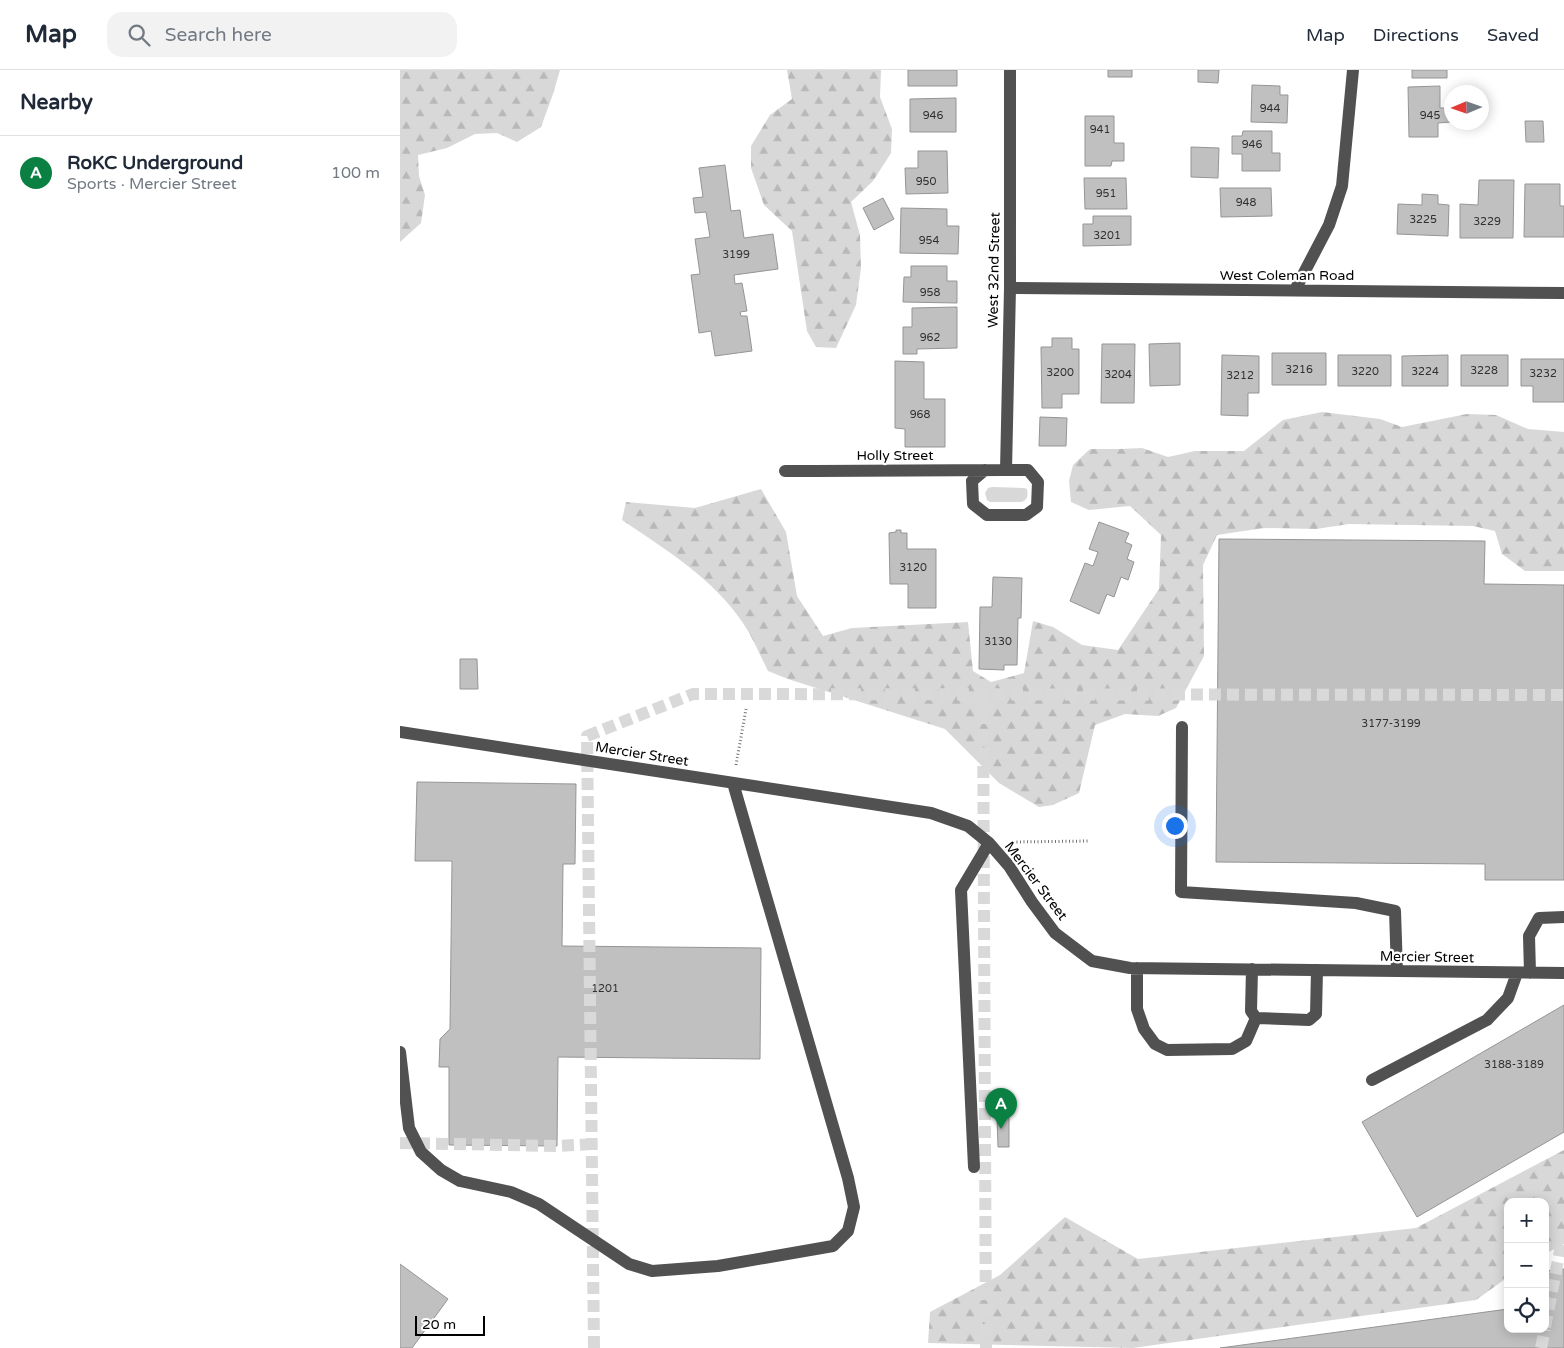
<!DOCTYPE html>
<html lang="en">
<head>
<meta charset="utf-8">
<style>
  :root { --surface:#fff; --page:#f2f2f3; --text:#1f2937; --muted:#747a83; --line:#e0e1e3; --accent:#0b8043 }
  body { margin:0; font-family:"Varela Round",sans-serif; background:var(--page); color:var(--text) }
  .controls { position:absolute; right:15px; bottom:15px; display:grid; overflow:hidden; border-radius:10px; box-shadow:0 2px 12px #0003 }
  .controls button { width:45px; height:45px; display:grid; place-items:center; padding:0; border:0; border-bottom:1px solid var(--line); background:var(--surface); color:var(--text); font:25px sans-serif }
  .compass { position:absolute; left:1044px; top:15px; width:45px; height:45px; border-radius:50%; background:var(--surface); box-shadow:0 2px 12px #0003; rotate:268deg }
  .scale { position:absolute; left:15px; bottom:12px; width:70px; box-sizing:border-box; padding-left:5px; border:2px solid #000; border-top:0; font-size:14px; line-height:18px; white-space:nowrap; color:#000; -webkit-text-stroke:4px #fff; paint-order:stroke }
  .you { position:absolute; left:774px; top:755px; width:18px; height:18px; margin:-12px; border:4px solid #fff; border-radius:50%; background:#1a73e8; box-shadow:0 0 0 8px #1a73e833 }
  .badge { display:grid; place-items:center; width:32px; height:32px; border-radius:50%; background:var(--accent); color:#fff; font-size:16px; font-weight:700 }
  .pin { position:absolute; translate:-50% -41px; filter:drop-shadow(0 1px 2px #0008) }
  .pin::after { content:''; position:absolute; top:26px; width:18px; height:15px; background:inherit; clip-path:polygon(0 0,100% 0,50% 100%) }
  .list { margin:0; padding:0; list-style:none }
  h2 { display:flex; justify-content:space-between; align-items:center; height:65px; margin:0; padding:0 20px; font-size:21px }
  h2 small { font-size:16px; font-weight:400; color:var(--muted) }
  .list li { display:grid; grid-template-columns:32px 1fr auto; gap:15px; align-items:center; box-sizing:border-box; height:75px; padding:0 20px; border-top:1px solid var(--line) }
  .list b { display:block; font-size:19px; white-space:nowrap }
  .list p { margin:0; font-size:16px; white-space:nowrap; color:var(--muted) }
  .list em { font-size:16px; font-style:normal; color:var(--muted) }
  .icon { flex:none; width:28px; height:28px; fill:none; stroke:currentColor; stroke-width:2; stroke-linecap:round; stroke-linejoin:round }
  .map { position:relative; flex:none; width:1164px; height:1278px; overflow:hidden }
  header { display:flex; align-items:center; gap:30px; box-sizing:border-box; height:70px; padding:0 25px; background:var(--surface); border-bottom:1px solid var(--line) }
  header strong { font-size:24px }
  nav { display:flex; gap:28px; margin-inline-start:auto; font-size:18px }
  .search { width:350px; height:45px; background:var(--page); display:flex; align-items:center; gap:12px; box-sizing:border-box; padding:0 18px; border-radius:15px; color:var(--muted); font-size:19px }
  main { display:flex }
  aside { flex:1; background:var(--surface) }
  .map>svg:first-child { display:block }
  .green { fill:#d8d8d8 }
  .forest { fill:url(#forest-firs) }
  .building { fill:#c0c0c0; stroke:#959595 }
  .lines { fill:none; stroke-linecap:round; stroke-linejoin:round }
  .minor-tunnel { stroke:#d9d9d9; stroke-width:12; stroke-dasharray:12 6; stroke-linecap:butt }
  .path { stroke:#737373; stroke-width:3; stroke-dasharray:1 2.5; stroke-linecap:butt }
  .minor { stroke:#515151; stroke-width:12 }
  .labels { text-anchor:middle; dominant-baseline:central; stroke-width:4.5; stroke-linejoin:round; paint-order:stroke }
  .number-label { font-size:11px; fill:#303030 }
  .street-label { font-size:14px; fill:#000; stroke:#fff }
</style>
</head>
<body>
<header>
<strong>Map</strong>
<div class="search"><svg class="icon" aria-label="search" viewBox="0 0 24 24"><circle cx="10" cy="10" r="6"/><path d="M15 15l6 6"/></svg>Search here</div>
<nav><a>Map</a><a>Directions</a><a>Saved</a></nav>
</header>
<main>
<aside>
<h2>Nearby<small></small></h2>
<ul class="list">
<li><span class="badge">A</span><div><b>RoKC Underground</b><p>Sports · Mercier Street</p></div><em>100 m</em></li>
</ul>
</aside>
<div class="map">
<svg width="1164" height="1278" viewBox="0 0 1164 1278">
  <defs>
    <pattern id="forest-firs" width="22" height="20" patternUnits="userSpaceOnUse" patternTransform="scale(1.25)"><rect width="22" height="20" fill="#d8d8d8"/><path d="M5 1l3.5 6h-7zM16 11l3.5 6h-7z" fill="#b8b8b8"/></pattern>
  </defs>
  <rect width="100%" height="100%" fill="#fff"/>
  <!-- green -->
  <path class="green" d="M592,417L624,418L627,419C628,425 628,430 621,432H590L587,430L585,423L588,418Z"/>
  <!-- forest -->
  <path class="forest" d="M0,0H160L153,24L141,57L117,72L97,63L75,64L47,78L18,85L19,106L25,125L21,153L0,172Z
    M387,0H481L480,27L492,59L491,83L473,111L451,132L460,165L461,198L456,235L436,278L416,277L407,261L392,161L364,135L351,98V76L370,45L392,29Z
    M922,342L980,349L1002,357L1067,344L1096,345L1128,359L1164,362V501H1125L1102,484L1095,461L1073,456L949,454L916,459L864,458L817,465L803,495L804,586L776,638L758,646L725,644L695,655L679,723L653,735L639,737L599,713L545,659L388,609L368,601C360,585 353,568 343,553C314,509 265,479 222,450L226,432L295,438L361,419L386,462L397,526L423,566L452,558L568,552L573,601L591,612L624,603L633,551L653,557L682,575L718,580L759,519L761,465L730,436L689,440L671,432L669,411L673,395L690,379H720L742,378L768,387L795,381H844L883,350Z
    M1164,1080V1174L1145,1184V1132H1108V1207L1076,1230L733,1278L528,1273L530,1242L600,1205L665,1147L738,1189L1016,1158Z"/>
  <!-- building -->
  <path class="building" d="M508,0H557V16H508Z
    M708,0H732V7H708Z
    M798,0H819L818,13L798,12Z
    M1012,0H1047V8H1012Z
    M852,15L880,16V25H888L887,53L851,52Z
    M1040,16V38H1051V52L1038,53V67H1009L1008,17Z
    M556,28V62H510V29Z
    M685,46H714V73H724V91H712L711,96H685Z
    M1125,51H1143L1144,72H1126Z
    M843,61H872V83H880V101H842V84H832V66H842Z
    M791,77L819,78L818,108L791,107Z
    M518,81H547L548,123L506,124L505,98H518Z
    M325,95L331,141L340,140L344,168L373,164L378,199L334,205L335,214L342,213L347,241L340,242L341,246H347L352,281L315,286L311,261L299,263L291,205L300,204L295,169L310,167L306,142L295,143L293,128L303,127L299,98Z
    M684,108H726L727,139H685Z
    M1079,110H1114L1113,168H1060V134L1078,135Z
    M1125,114H1160V136H1164V167H1124Z
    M820,118H871L872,146L821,147Z
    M1022,124L1038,125V134L1049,135L1048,166L997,164L998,134L1022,135Z
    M483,128L494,149L474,160L463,138Z
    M501,138L547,139V156H559L558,184L500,183Z
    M693,146H731V175L683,176V154H693Z
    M511,196H547V211H557V233L503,232L504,207H511Z
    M557,237V278L517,279V284H503V257H512V238Z
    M652,268H672V279H679V324H662V338H642L641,277H652Z
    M780,273V315L750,316L749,274Z
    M702,274H735L734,333H701Z
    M872,283H926V315H872Z
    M822,285L859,286V323H848V346L821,345Z
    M938,285H991V316H938Z
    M1048,285V316H1002V286Z
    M1061,285H1108V316H1061Z
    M1121,289H1164V332H1133V316H1121Z
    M495,291L524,292V329H545V377H505V359L495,358Z
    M640,347L667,348L666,376H639Z
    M699,452L729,463L725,472L732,475L727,489L734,492L728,510L721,507L714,527L707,524L699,544L670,531L685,493L693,496L698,482L689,479Z
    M496,460H501V463H507V479H536V538H508V514H490L489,463L496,462Z
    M819,469L1085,471L1084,514L1164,515V810H1085V794L816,792Z
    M593,507L622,508L621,548H618L617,595H604V600L579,599L580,537H592Z
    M60,589H77L78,619H60Z
    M17,712L176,714L175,794H163L162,876L361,878L360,989L158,987L157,1076L49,1075V997H39L40,969L50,959L52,791H15Z
    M1164,935V1062L1017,1147L962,1052Z
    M597,1047H609V1077H598Z
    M0,1194L48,1229L12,1278H0Z
    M1164,1199V1278H820L1108,1239V1259H1145V1201Z"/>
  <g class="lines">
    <!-- minor-tunnel -->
    <path class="minor-tunnel" d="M583,624L586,1278
      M0,1073L157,1076L192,1074
      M1145,1257L1164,1160
      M194,1278L187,666L293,624L1164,625
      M1141,1278L1145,1259"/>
    <!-- path -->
    <path class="path" d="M336,695L346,639
      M613,772L690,771"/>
    <!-- minor -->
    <path class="minor" d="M610,218L1164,223
      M895,220L929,155L942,116L953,0
      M606,400L610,218V0
      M385,401H415L606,400H628L638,412L637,437L626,445H587L573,434L572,411L585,400
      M782,657L781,822L956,833L995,841L997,901
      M0,662L531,743L568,756L589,773L609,796L632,832L655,863L692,891L730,898L1164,903
      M737,898V939L744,959L755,974L767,980L832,979L846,971L856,948
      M852,899L851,941L856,948L909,950L916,944L917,900
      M1130,903L1129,866L1139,848L1164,847
      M0,982L9,1058L21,1082L41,1100L60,1111L111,1122L139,1134L229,1194L252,1201L318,1196L433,1176L448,1161L454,1137L448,1108L333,713
      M972,1010L1087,950L1108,928L1117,903
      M574,1097L561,820L589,773"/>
  </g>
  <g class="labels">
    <!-- number labels -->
    <g class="number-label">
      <text x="870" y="38">944</text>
      <text x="533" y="45">946</text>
      <text x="1030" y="45">945</text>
      <text x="700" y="59">941</text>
      <text x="852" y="74">946</text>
      <text x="526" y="111">950</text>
      <text x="706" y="123">951</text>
      <text x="846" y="132">948</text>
      <text x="1023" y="149">3225</text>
      <text x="1087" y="151">3229</text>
      <text x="707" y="165">3201</text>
      <text x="529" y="170">954</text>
      <text x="336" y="184">3199</text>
      <text x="530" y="222">958</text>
      <text x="530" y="267">962</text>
      <text x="899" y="299">3216</text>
      <text x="1084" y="300">3228</text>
      <text x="965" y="301">3220</text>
      <text x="1025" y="301">3224</text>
      <text x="660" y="302">3200</text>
      <text x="1143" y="303">3232</text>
      <text x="718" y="304">3204</text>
      <text x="840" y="305">3212</text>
      <text x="520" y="344">968</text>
      <text x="513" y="497">3120</text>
      <text x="598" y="571">3130</text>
      <text x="991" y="653">3177-3199</text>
      <text x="205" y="918">1201</text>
      <text x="1114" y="994">3188-3189</text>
    </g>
    <!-- street labels -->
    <g class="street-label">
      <text transform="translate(594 200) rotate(-89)">West 32nd Street</text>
      <text x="887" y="205">West Coleman Road</text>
      <text x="495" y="385">Holly Street</text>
      <text transform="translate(242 684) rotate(9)">Mercier Street</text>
      <text transform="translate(636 811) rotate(53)">Mercier Street</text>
      <text transform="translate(1027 887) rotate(1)">Mercier Street</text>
    </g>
  </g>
</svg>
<div class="controls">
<button>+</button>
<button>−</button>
<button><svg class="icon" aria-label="locate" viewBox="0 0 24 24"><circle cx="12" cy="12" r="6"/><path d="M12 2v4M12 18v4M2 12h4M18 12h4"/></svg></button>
</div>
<svg class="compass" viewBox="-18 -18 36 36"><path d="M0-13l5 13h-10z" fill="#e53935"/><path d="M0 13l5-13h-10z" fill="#747a83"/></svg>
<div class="scale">20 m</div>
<div class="you"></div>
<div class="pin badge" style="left:601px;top:1059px">A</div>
</div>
</main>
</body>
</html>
